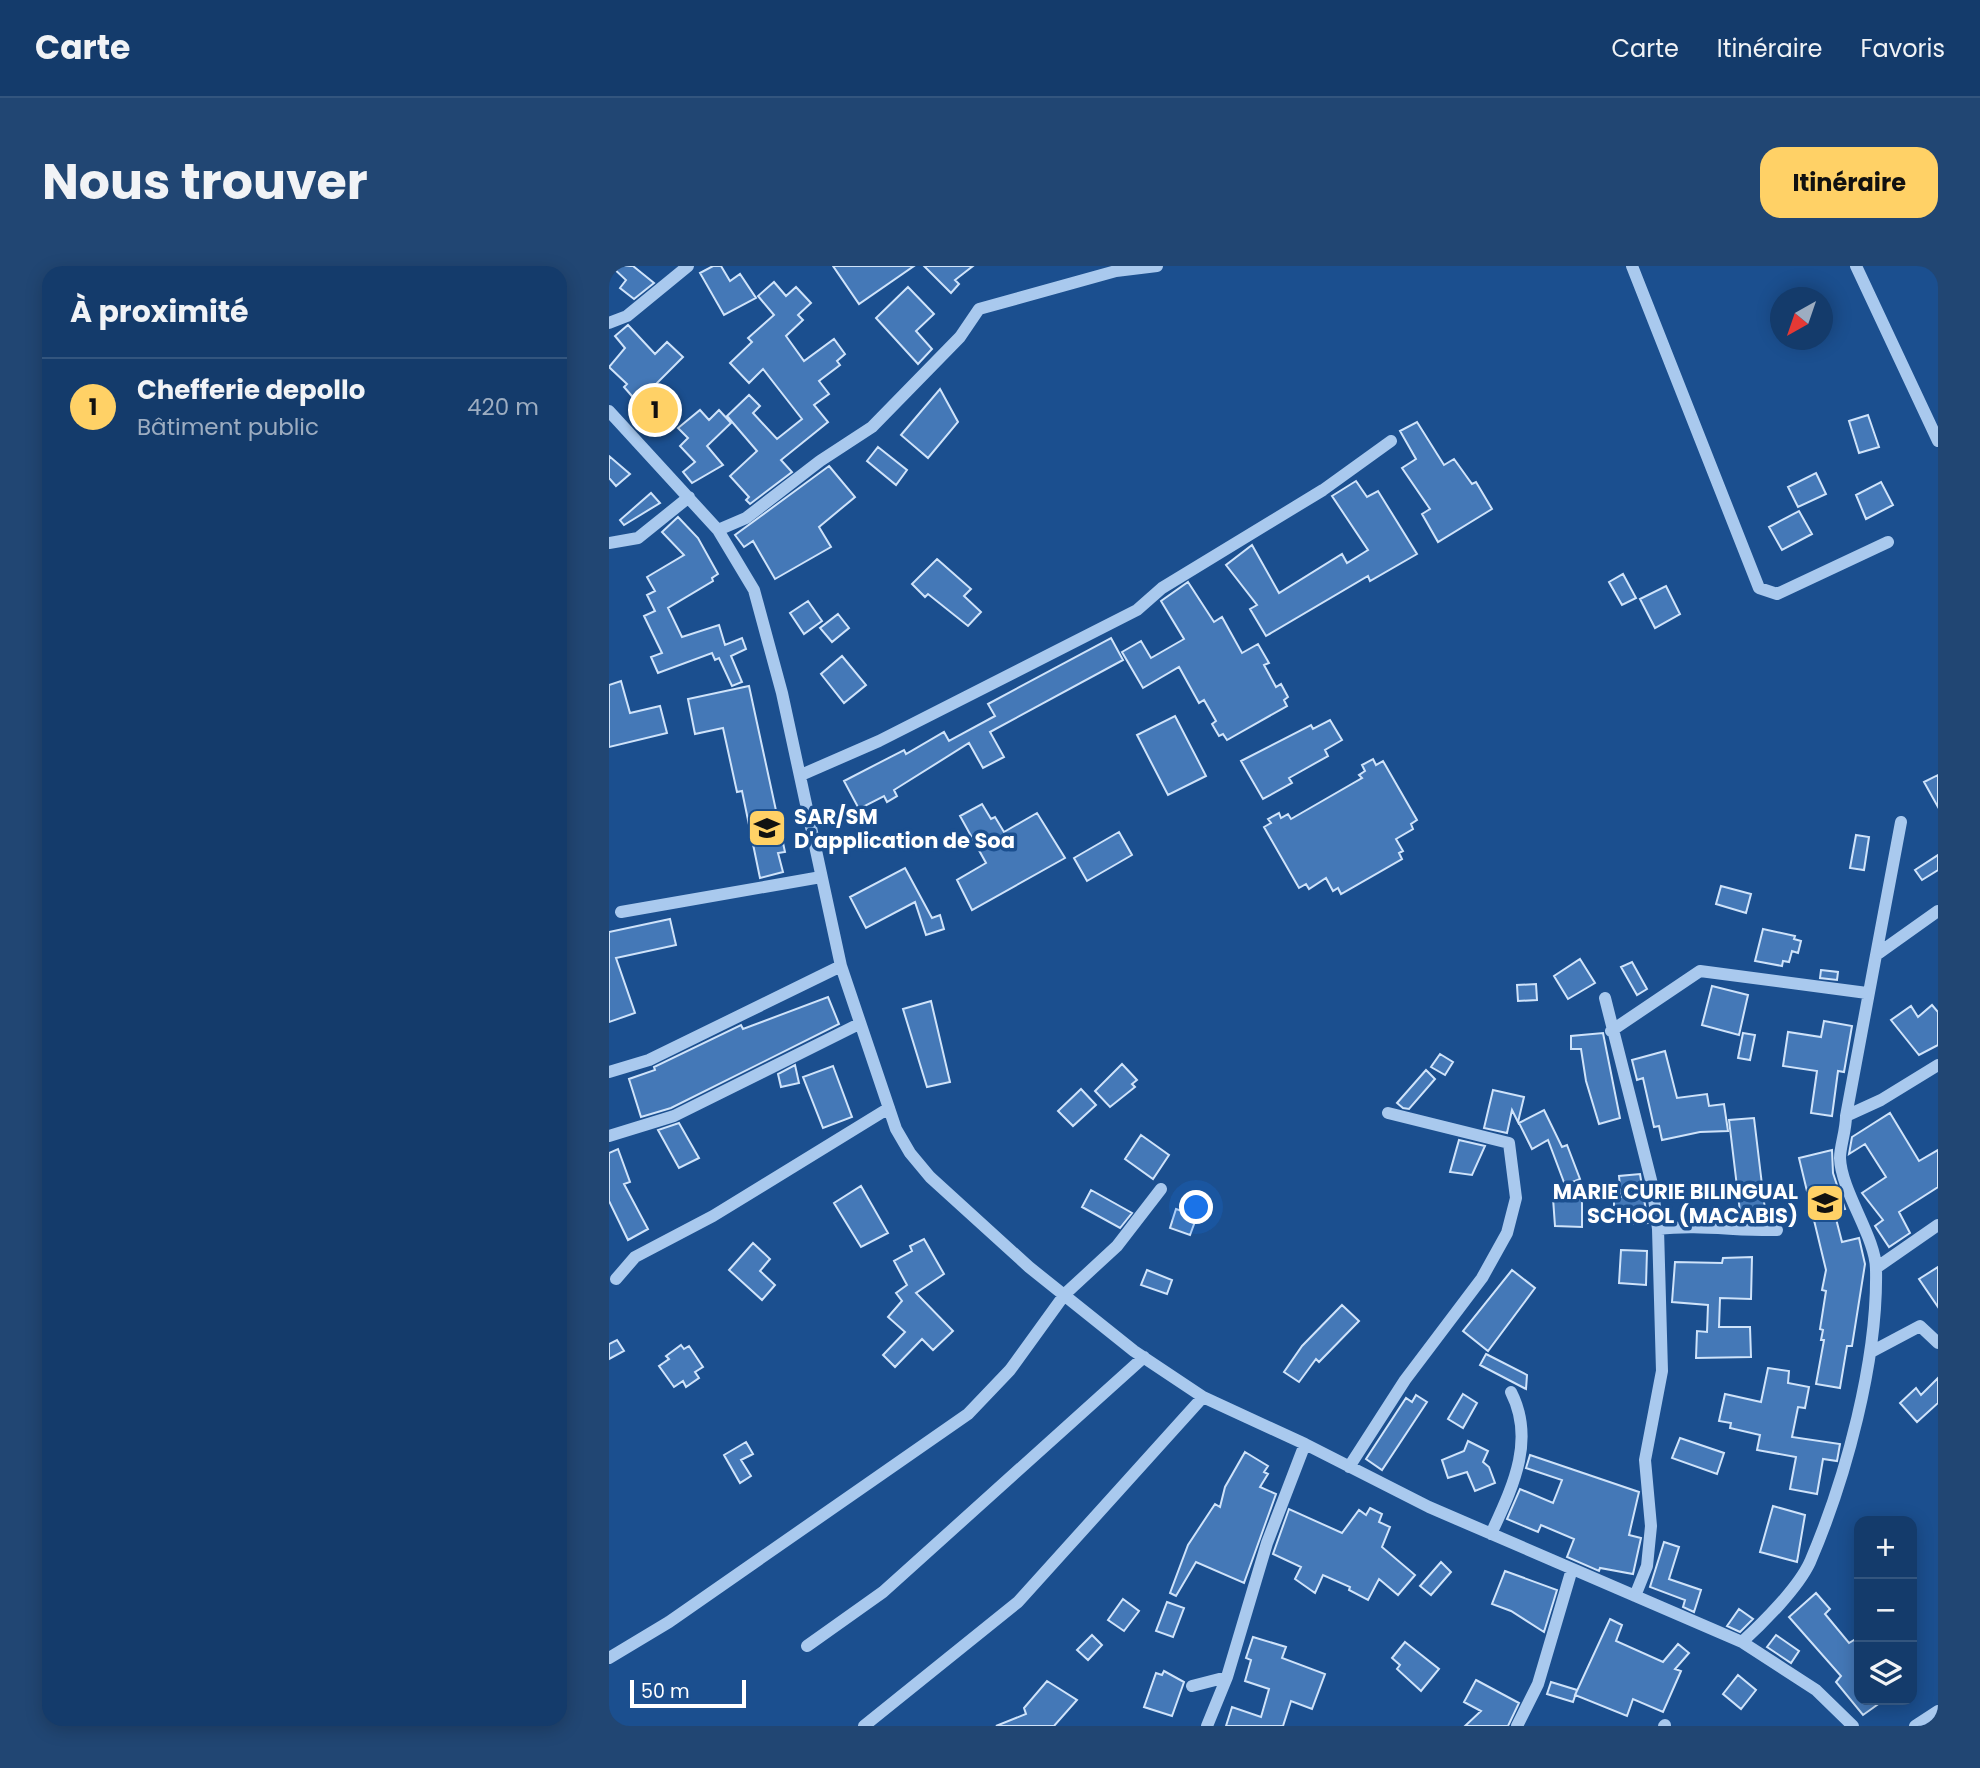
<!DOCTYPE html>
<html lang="fr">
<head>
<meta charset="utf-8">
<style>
  :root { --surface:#143b6b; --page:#214673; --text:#f1f3f6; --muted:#9dadc1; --line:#33557e; --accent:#ffd166 }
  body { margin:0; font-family:Poppins,sans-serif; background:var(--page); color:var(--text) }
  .controls { position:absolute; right:21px; bottom:21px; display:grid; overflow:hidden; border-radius:14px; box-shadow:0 4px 18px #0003 }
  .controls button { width:63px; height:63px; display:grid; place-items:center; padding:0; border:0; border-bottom:2px solid var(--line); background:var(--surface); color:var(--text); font:35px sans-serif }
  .compass { position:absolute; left:1161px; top:21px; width:63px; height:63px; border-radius:50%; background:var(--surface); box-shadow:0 4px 18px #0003; rotate:220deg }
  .scale { position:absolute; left:21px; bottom:18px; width:116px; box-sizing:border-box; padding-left:7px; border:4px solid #fff; border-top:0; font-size:19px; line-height:24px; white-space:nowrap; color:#fff; -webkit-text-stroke:5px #1b4f8f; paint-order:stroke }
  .you { position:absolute; left:588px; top:942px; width:24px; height:24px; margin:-18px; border:5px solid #fff; border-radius:50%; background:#1a73e8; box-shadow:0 0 0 10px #1a73e833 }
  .badge { display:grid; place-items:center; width:46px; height:46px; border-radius:50%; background:var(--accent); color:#111; font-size:23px; font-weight:700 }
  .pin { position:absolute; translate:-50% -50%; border:4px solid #fff; box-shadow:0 2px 7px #0006 }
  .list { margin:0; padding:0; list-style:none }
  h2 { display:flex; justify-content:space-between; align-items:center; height:91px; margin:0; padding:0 28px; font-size:30px }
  h2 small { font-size:23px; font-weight:400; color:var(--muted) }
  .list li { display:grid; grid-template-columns:46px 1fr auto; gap:21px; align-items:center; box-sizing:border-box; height:98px; padding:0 28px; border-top:2px solid var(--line) }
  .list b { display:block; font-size:26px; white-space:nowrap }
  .list p { margin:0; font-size:23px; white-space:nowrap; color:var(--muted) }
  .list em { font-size:23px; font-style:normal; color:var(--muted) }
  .icon { flex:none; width:38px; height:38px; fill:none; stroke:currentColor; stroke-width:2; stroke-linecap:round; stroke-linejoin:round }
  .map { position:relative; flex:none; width:1329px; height:1460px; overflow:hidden; border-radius:21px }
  header { display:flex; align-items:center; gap:42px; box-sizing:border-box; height:98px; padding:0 35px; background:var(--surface); border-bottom:2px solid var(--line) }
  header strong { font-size:33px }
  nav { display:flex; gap:38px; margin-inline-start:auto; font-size:24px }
  .intro { display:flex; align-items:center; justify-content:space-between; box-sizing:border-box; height:168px; padding:0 42px }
  h1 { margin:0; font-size:49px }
  .button { padding:18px 32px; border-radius:21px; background:var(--accent); color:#111; font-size:24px; font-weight:700 }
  main { display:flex; gap:42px; padding:0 42px }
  aside { flex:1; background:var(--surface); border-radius:21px; box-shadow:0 4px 18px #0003 }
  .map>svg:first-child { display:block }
  .building { fill:#4478b7; stroke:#cfe3fa; stroke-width:2 }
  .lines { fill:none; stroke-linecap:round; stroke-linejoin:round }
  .minor { stroke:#a9c9ee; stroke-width:12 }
  .labels { text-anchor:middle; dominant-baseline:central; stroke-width:7; stroke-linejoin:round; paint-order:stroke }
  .poi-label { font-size:21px; font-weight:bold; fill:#fff; stroke:#1b4f8f; text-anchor:start }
</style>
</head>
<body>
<header>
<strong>Carte</strong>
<nav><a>Carte</a><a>Itinéraire</a><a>Favoris</a></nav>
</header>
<div class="intro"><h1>Nous trouver</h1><a class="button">Itinéraire</a></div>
<main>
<aside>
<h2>À proximité<small></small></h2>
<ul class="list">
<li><span class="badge">1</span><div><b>Chefferie depollo</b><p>Bâtiment public</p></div><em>420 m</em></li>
</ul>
</aside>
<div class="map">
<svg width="1329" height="1460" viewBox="0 0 1329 1460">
  <rect width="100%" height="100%" fill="#1b4f8f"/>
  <!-- building -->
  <path class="building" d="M2,0H24L45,17L25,33L11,22L17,14Z
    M104,0H112L121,15L131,8L147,32L115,49L91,7Z
    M224,0H305L250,38Z
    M315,0H364L346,14L350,18L342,27Z
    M165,16L177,30L187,21L202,37L189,49L194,54L177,70L195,95L225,73L236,88L228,95L231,99L210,115L220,128L205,139L219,156L172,194L183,206L141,238L137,234L140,231L121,210L148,185L118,150L140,129L151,140L144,147L168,173L193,153L154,103L140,117L121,97L143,76L139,72L165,49L149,30Z
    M299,21L325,48L307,65L323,83L309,98L267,52Z
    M19,59L46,88L58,76L74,91L45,120L66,146L49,160L15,121L18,118L0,101L16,82L6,70Z
    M331,123L349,156L319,192L292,169Z
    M91,144L100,154L110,144L122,157L98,180L114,199L83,217L74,206L86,196L71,180L79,172L69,162Z
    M1259,149L1270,181L1250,187L1240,155Z
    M808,156L835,199L845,193L863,218L867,216L883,243L829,276L813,248L821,243L793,202L807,193L791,165Z
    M269,181L298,204L287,219L258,195Z
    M0,190L21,208L7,220L0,212Z
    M220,200L246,231L210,261L222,281L166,313L144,275L135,281L126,269Z
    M1207,207L1217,228L1189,241L1179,221Z
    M747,215L758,231L769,225L808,288L761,315L759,310L657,370L641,343L648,339L617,299L643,279L670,327L733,288L738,297L759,284L723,230Z
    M1272,216L1284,239L1257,253L1247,229Z
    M42,227L51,237L15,259L11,254Z
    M1190,245L1203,268L1173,284L1160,261Z
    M69,251L89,272L109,308L103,312L104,315L59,342L73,371L110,359L116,379L133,372L137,383L122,390L133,416L123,420L110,392L106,394L103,387L49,407L42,391L53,387L35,350L46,345L38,329L46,325L38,311L75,289L53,266Z
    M328,293L362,323L355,330L372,346L359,360L319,328L316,331L303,318Z
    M1014,308L1027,332L1013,339L1000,316Z
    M579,316L605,356L613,351L633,387L649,378L660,397L655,399L667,421L672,418L679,431L675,434L678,440L618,474L614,468L610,470L603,458L607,455L595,434L590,437L570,401L534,422L513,386L532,375L542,392L575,373L552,335Z
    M1057,320L1071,348L1046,362L1031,333Z
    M199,335L213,355L195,368L181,347Z
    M229,348L240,362L223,376L211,362Z
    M502,372L514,394L381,466L395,491L374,502L360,477L285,524L288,530L278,536L275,530L250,543L235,515L295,484L297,488L335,466L340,475L386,450L379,438Z
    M233,390L257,419L235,437L212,408Z
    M12,415L21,447L51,440L58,467L0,481V419Z
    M140,420L176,586L169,587L174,606L151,612L133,525L128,526L114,462L86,468L79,433Z
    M566,450L597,510L559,529L528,469Z
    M721,454L733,474L716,484L719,490L680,512L683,517L654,533L632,495L702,459L704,463Z
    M764,493L767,499L774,495L808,554L802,558L804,563L787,573L794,585L790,587L793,593L732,628L729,622L724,625L717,612L700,623L697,618L690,622L655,561L662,557L659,553L670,547L672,552L679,548L682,553L753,512L750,509L756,505L753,499Z
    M1329,509V541L1315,516Z
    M373,538L382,553L386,551L395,566L428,547L456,592L363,644L348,614L377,597L351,550Z
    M510,566L523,589L478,615L465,592Z
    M1247,569L1260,571L1255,604L1241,602Z
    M1329,589V604L1313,614L1306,604Z
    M296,602L323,652L331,649L335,663L317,669L306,636L257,662L241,631Z
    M1112,620L1142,628L1137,647L1107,638Z
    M61,653L67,679L7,692L26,747L0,756V666Z
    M1154,663L1186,670L1185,673L1192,675L1189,687L1183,685L1180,696L1174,695L1173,700L1146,695Z
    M971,693L986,717L959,733L945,710Z
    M1023,696L1038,723L1028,729L1012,701Z
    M1212,704L1229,706L1228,714L1211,712Z
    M927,718L928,734L909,735L908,719Z
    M1103,720L1139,729L1130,769L1093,759Z
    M219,731L230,758L62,842L32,851L20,813L46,804L45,801L132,759L134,763Z
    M322,735L341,816L318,821L294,743Z
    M1323,739L1329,746V779L1310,789L1282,754L1302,740L1309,751Z
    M1215,755L1243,760L1235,806L1229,805L1223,850L1202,847L1208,805L1174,800L1179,766L1212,771Z
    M994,767L1011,852L990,858L977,815L972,783H962V770Z
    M1134,767L1146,769L1141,794L1129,792Z
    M1056,785L1068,832L1098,828L1100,840L1115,838L1119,865L1091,866L1053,874L1050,860L1045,861L1034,812L1028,814L1023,794Z
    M831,788L844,796L836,809L822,801Z
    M513,798L528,814L523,818L526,821L501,841L486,825Z
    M186,799L190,817L172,821L169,808Z
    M224,800L243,851L214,862L194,811Z
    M817,804L826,813L800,843L794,842L788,837Z
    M472,823L487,839L464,860L449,845Z
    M884,824L915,831L909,856L903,844L898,867L875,862Z
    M935,844L953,881L958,879L971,913L956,919L939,874L923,883L910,857Z
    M1281,847L1310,895L1329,884V921L1290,946L1301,967L1280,981L1266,960L1274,954L1253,927L1277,911L1256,878L1240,888L1243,871Z
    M1145,852L1157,952L1132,954L1120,854Z
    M70,857L90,892L70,902L49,864Z
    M532,869L560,889L544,913L516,893Z
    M850,874L876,880L863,909L841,906Z
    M9,883L21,916L15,918L39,963L19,974L0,935V887Z
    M1223,884L1224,907L1236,943L1225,945L1233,976L1250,972L1256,998L1243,1080H1238L1231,1122L1207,1118L1215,1074H1212L1214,1064L1211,1063L1217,1025L1213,1024L1217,1004L1190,892Z
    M1031,908L1039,957L1012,958L1011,943L1005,944V932L1012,931L1010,910Z
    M252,920L279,967L252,981L225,937Z
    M482,924L523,947L511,962L473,941Z
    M944,932L973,933V961L946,960Z
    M567,943L588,950L581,969L561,962Z
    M315,973L335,1008L307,1027L344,1065L324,1084L313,1073L286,1101L274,1089L296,1066L279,1051L293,1035L287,1027L298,1019L285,995L303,985L301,980Z
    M144,977L161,993L151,1005L166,1019L153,1034L120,1004Z
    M1012,984L1038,985L1037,1019L1010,1017Z
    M1143,991L1142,1033L1111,1032L1110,1061H1141L1142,1091L1087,1092L1088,1065L1098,1066L1099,1039L1063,1036L1066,996L1113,997L1114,992Z
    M1329,1001V1041L1310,1013Z
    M538,1004L563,1014L558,1028L532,1019Z
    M903,1004L926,1022L879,1085L854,1065Z
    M733,1039L750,1055L710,1096L707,1093L690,1116L675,1106L693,1080Z
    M8,1074L15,1085L0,1093V1078Z
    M72,1079L75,1083L80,1080L94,1101L86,1106L90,1112L77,1121L74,1115L65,1121L50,1100L60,1093L57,1090Z
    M877,1088L918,1109L917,1123L871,1099Z
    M1159,1102L1180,1105L1179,1117L1200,1121L1196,1142L1189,1141L1183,1171L1231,1178L1228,1195L1214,1193L1208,1228L1181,1223L1187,1191L1148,1184L1151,1169L1121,1162L1122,1157L1110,1155L1116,1128L1152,1136Z
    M1329,1112V1137L1308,1156L1291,1137L1307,1122L1312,1129Z
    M854,1128L868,1137L854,1162L839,1153Z
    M807,1129L818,1136L773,1204L757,1193L797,1132L803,1136Z
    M1071,1172L1115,1187L1108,1208L1063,1192Z
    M859,1175L879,1185L874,1196L880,1201L886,1217L866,1225L858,1206L839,1212L833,1194L855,1185Z
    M137,1176L144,1188L132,1194L142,1210L131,1217L115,1189Z
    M636,1186L659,1200L655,1206L659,1208L651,1221L667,1228L635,1317L587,1296L567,1330L561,1327L579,1279L606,1238L611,1241L616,1221Z
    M921,1189L1030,1226L1020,1269L1032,1272L1024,1308L991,1302L990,1305L958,1291L965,1273L932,1259L929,1266L898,1253L911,1223L944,1237L953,1214L917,1202Z
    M1164,1240L1196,1249L1188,1296L1151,1286Z
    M761,1242L773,1248L770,1256L781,1261L773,1281L806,1309L789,1329L770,1313L759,1334L740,1324L741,1321L714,1309L706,1327L686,1313L692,1301L664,1288L680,1243L733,1267L750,1244L757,1249Z
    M1055,1276L1070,1281L1060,1313L1092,1324L1085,1346L1074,1341L1076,1334L1041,1321Z
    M832,1296L842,1306L822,1329L811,1320Z
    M896,1305L948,1324L935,1366L902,1345L883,1338Z
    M1207,1327L1221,1343L1216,1348L1240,1377L1250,1371V1434H1275L1254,1449L1227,1416L1232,1410L1180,1351Z
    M514,1333L530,1345L515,1365L499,1354Z
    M558,1336L575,1342L564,1371L547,1365Z
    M1130,1343L1144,1353L1131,1366L1118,1360Z
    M1001,1353L1013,1359L1007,1375L1054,1396L1069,1378L1080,1387L1066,1403L1072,1405L1054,1446L1024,1433L1018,1450L966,1429Z
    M483,1369L493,1379L479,1394L468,1384Z
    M1167,1369L1190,1385L1182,1397L1158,1381Z
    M644,1371L677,1381L673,1392L716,1408L703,1443L682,1435L674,1460H617L623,1441L652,1451L660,1423L636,1415L642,1394L637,1392Z
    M796,1376L830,1403L812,1425L788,1403L791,1399L783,1392Z
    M555,1405L575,1416L563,1450L535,1441L547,1407L553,1409Z
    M1129,1409L1147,1424L1132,1443L1114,1428Z
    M867,1414L910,1437L899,1460H856L872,1445L855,1436Z
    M438,1415L468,1434L445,1460H387L417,1448L415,1442Z
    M942,1416L968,1424L964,1436L938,1428Z"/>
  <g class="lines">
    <!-- minor -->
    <path class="minor" d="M1023,0L1150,322L1168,328L1279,276
      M1247,0L1329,175
      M0,57L18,50L79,0
      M0,145L109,264L145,324L173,427L232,700L287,863L301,887L321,911L420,1001L525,1085L594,1131L696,1178L820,1241L1133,1376L1207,1424L1244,1460
      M109,264L137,252L211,195L263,161L351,71L370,43L507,5L548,0
      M0,277L29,272L80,231
      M192,509L270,475L528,344L553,322L714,224L782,175
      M12,646L212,611
      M1267,689L1292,556
      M996,732L1043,918L1049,963L1053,1105L1036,1194L1042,1260L1038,1300L1026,1330
      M1002,765L1091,705L1258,727
      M0,806L40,794L232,700
      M1237,850L1267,689L1329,645
      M0,870L65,850L250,758
      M1049,963C1089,958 1128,965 1168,964
      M1267,1002L1329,959
      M7,1013L26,991L104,950L280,842
      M1262,1086L1311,1060L1329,1077
      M740,1201L796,1114L873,1012L898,967L907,932L900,877L779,847
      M882,1268C903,1222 927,1175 902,1126
      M1133,1376C1154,1357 1189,1322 1201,1296C1237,1212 1269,1094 1267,1003C1267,972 1232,925 1231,892C1231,880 1237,865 1237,850L1272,834L1329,799
      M198,1380L274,1326L535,1091
      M0,1392L60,1356L359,1148L401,1104L456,1028L508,980L552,923
      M583,1420L618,1411
      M255,1460L409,1336L594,1131
      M598,1460L618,1411L658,1277L696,1178
      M908,1460L929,1418L963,1303
      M1055,1460L1056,1459
      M1306,1460L1329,1445"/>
  </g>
  <!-- icons -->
  <defs>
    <g id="school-square" transform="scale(2.0125)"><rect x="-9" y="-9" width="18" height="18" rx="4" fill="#ffd166" stroke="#1b4f8f"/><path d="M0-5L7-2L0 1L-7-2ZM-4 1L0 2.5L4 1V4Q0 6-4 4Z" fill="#111"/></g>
  </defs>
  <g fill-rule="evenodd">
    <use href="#school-square" x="158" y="562"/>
    <use href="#school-square" x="1216" y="937"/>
  </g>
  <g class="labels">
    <!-- poi labels -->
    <g class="poi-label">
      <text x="185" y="550">SAR/SM<tspan x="185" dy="24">D'application de Soa</tspan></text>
      <text x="1189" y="925" text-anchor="end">MARIE CURIE BILINGUAL<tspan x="1189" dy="24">SCHOOL (MACABIS)</tspan></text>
    </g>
  </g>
</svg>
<div class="controls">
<button>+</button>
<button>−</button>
<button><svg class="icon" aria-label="layers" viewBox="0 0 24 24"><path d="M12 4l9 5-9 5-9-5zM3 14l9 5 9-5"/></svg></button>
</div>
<svg class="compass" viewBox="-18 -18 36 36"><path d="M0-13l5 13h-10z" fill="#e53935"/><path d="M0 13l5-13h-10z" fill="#9dadc1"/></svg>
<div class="scale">50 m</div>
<div class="you"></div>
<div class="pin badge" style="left:46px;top:144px">1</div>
</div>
</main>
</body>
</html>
